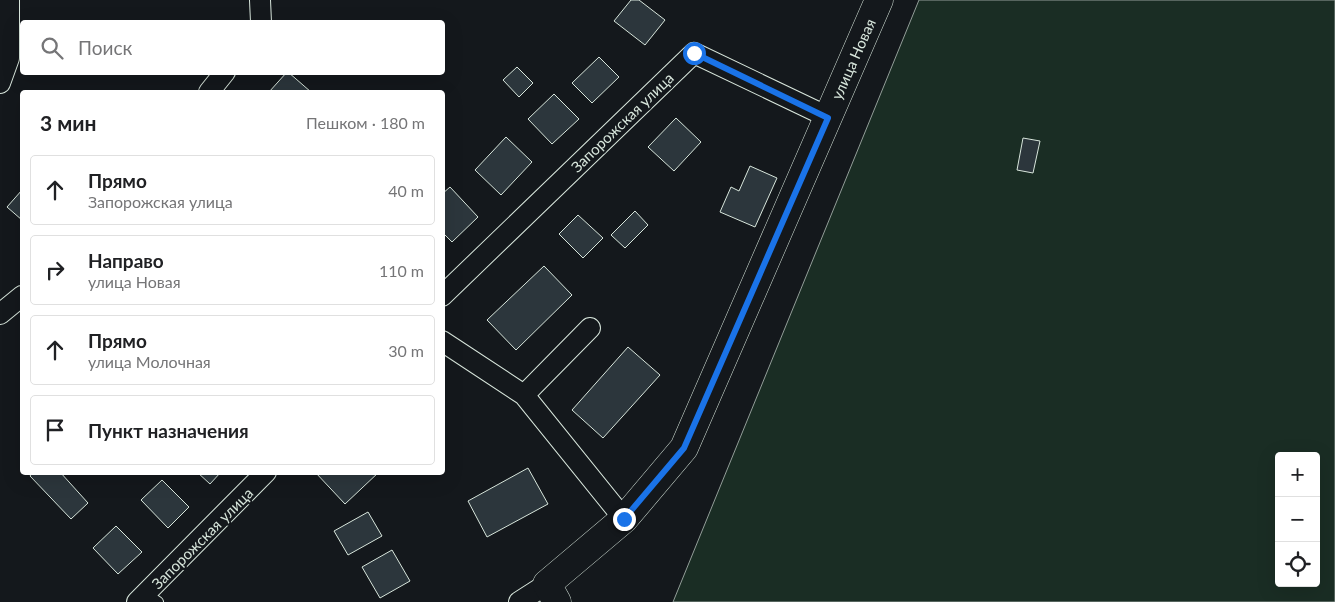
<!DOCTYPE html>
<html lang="ru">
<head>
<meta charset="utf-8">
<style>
  :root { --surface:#fff; --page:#f6f6f6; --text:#202124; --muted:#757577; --line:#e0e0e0 }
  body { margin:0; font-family:Lato,sans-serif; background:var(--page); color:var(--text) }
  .controls { position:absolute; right:15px; bottom:15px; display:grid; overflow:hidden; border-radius:5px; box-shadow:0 5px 20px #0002 }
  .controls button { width:45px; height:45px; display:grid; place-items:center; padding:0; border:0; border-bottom:1px solid var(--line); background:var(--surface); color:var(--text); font:25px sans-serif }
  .stop { position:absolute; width:15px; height:15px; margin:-11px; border:4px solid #1a73e8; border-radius:50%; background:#fff }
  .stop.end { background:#1a73e8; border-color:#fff; box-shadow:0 1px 5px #0008 }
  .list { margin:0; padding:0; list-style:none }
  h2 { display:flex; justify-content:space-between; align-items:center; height:65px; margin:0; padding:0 20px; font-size:21px }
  h2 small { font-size:16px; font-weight:400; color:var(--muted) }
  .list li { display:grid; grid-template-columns:32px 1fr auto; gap:15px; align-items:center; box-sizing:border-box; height:70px; margin:0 10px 10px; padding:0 10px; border:1px solid var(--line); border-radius:5px }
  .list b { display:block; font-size:19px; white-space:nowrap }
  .list p { margin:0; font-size:16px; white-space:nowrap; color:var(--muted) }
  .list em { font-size:16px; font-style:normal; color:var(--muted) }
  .icon { flex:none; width:28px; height:28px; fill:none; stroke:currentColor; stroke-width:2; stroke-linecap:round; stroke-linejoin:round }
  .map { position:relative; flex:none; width:1335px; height:602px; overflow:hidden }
  .search { position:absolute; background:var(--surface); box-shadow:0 5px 20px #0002; left:20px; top:20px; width:425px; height:55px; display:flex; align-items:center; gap:12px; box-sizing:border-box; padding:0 18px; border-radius:5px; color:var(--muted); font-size:19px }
  .panel { position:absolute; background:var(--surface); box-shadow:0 5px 20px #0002; left:20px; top:90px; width:425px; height:385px; border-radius:5px }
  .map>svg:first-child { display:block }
  .green { fill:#1a2d24; stroke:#939e99; fill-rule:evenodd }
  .building { fill:#2c363c; stroke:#d8e6dc }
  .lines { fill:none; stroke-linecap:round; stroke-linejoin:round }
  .lane-casing { stroke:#d8e6dc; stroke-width:12 }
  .street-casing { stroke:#d8e6dc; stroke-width:22 }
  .secondary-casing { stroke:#d8e6dc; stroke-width:29 }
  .lane { stroke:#14181c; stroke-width:10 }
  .street { stroke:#14181c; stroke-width:20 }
  .secondary { stroke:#14181c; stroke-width:28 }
  .route { stroke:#1a73e8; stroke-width:6 }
  .labels { text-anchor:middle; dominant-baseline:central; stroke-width:4; stroke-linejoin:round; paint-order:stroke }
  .street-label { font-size:15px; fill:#d8e6dc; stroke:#14181c }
</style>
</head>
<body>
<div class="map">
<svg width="1335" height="602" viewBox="0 0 1335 602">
  <rect width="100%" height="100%" fill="#14181c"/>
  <!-- green -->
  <path class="green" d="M919,0H1335V602H673ZM1279,456H1316V583H1279Z"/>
  <!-- building -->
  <path class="building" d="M631,0H639L665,20L645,45L614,21Z
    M599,57L619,77L592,103L572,83Z
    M517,67L533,83L519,97L503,80Z
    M287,72H288L311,92H269Z
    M554,94L579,119L552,144L528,119Z
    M676,118L701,142L674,171L648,147Z
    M506,137L532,162L501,195L475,170Z
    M1023,138L1040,141L1033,173L1017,170Z
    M750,166L777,178L755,227L720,212L731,187L739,191Z
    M450,187L478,217L452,242L442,232V194Z
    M22,190V220L7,207Z
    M635,211L648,225L625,248L611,235Z
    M578,215L603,238L583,258L559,234Z
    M544,266L572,295L516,350L487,320Z
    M628,347L660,375L603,438L572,410Z
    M528,468L548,504L487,537L468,501Z
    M33,472H60L88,503L71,519L30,476Z
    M197,472H221L210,484Z
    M315,472H379L345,504Z
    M162,480L189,507L168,528L141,500Z
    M368,512L382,536L348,555L334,531Z
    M116,526L142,552L118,574L93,548Z
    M392,550L410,581L380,598L362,567Z"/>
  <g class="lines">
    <!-- lane casing -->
    <g class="lane-casing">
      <path id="lane" d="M146,594L158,602"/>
    </g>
    <!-- street casing -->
    <g class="street-casing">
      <path id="street" d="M260,0L261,22
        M0,83L9,58V0
        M209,92L225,72
        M442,296L694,53L828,117
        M0,314L22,296
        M442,341L524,395L624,519
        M524,395L590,328
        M137,602L266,472
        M519,602L547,584"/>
    </g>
    <!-- secondary casing -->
    <g class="secondary-casing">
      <path id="secondary" d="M557,602L547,584L624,519L684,448L879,0"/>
    </g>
    <!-- lane -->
    <use href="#lane" class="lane"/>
    <!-- street -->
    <use href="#street" class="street"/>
    <!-- secondary -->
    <use href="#secondary" class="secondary"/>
  </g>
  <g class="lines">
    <!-- route -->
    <path class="route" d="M624,519L684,448L828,118L694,53"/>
  </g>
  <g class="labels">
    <!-- street labels -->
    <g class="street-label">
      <text transform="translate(853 59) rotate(-66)">улица Новая</text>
      <text transform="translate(622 122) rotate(-44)">Запорожская улица</text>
      <text transform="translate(202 538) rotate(-45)">Запорожская улица</text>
    </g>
  </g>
</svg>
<div class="controls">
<button>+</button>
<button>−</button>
<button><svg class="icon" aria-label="locate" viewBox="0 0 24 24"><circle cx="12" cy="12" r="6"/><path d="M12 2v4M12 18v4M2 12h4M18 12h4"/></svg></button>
</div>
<div class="stop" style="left:694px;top:53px"></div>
<div class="stop end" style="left:624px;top:519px"></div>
<div class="search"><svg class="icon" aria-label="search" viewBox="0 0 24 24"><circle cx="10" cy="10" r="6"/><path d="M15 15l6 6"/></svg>Поиск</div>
<section class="panel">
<h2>3 мин<small>Пешком · 180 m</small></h2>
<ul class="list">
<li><svg class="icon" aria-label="ahead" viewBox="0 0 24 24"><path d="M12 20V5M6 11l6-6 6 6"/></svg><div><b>Прямо</b><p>Запорожская улица</p></div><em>40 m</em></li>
<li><svg class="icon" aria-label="right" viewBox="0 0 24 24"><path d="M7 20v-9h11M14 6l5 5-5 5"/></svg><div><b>Направо</b><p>улица Новая</p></div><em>110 m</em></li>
<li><svg class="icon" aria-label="ahead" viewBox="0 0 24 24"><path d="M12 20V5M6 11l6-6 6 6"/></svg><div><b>Прямо</b><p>улица Молочная</p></div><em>30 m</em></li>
<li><svg class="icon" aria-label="arrive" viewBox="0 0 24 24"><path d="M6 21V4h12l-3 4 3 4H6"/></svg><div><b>Пункт назначения</b></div></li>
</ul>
</section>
</div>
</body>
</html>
